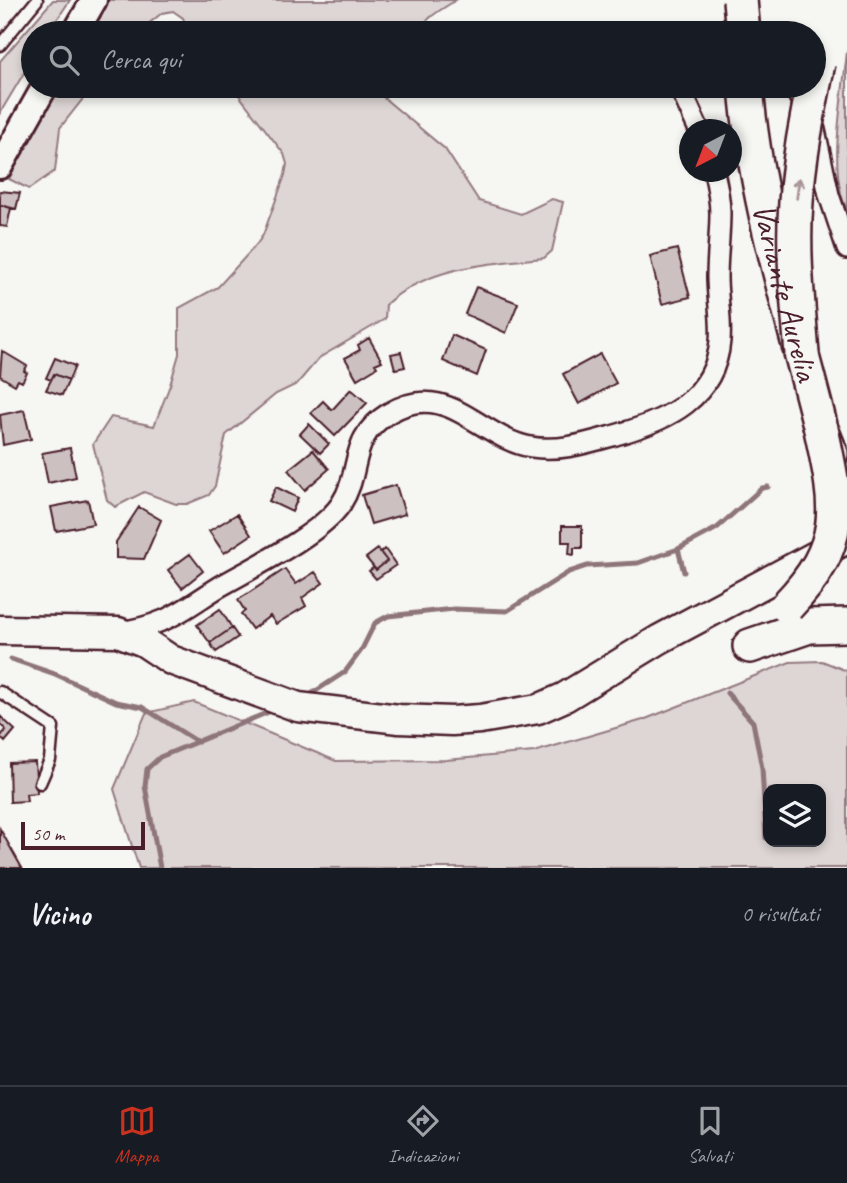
<!DOCTYPE html>
<html lang="it">
<head>
<meta charset="utf-8">
<style>
  :root { --surface:#171b24; --page:#242831; --text:#f1f3f6; --muted:#9ea1a6; --line:#363941; --accent:#c8321e }
  body { margin:0; font-family:Caveat,sans-serif; background:var(--page); color:var(--text) }
  .controls { position:absolute; right:21px; bottom:21px; display:grid; overflow:hidden; border-radius:14px; box-shadow:0 4px 10px #0003 }
  .controls button { width:63px; height:63px; display:grid; place-items:center; padding:0; border:0; border-bottom:2px solid var(--line); background:var(--surface); color:var(--text); font:35px sans-serif }
  .compass { position:absolute; left:679px; top:119px; width:63px; height:63px; border-radius:50%; background:var(--surface); box-shadow:0 4px 10px #0003; rotate:222deg }
  .scale { position:absolute; left:21px; bottom:18px; width:124px; box-sizing:border-box; padding-left:7px; border:4px solid #4a1f2b; border-top:0; font-size:19px; line-height:24px; white-space:nowrap; color:#4a1f2b; -webkit-text-stroke:5px #f6f6f2; paint-order:stroke }
  .list { margin:0; padding:0; list-style:none }
  h2 { display:flex; justify-content:space-between; align-items:center; height:91px; margin:0; padding:0 28px; font-size:30px }
  h2 small { font-size:23px; font-weight:400; color:var(--muted) }
  .icon { flex:none; width:38px; height:38px; fill:none; stroke:currentColor; stroke-width:2; stroke-linecap:round; stroke-linejoin:round }
  .map { position:relative; flex:none; width:847px; height:868px; overflow:hidden }
  .search { position:absolute; background:var(--surface); box-shadow:0 4px 10px #0003; left:21px; right:21px; top:21px; height:77px; display:flex; align-items:center; gap:18px; box-sizing:border-box; padding:0 24px; border-radius:38px; color:var(--muted); font-size:26px }
  .sheet { height:217px; background:var(--surface) }
  nav { display:flex; justify-content:space-around; align-items:center; box-sizing:border-box; height:98px; border-top:2px solid var(--line); background:var(--surface); font-size:19px; color:var(--muted) }
  nav a { display:grid; justify-items:center; gap:4px }
  nav .on { color:var(--accent) }
  .map>svg:first-child { display:block }
  .green { fill:#ddd6d5; stroke:#947a80; stroke-width:2; fill-rule:evenodd }
  .lines { fill:none; stroke-linecap:round; stroke-linejoin:round }
  .stream { stroke:#8e747a; stroke-width:5 }
  .building { fill:#ccc1c0; stroke:#4a1f2b; stroke-width:2 }
  .service-casing { stroke:#4a1f2b; stroke-width:15 }
  .minor-casing { stroke:#4a1f2b; stroke-width:24 }
  .tertiary-casing { stroke:#4a1f2b; stroke-width:30 }
  .secondary-casing { stroke:#4a1f2b; stroke-width:33 }
  .trunk-casing { stroke:#4a1f2b; stroke-width:38 }
  .service { stroke:#f6f6f2; stroke-width:10 }
  .minor { stroke:#f6f6f2; stroke-width:19 }
  .tertiary { stroke:#f6f6f2; stroke-width:24 }
  .secondary { stroke:#f6f6f2; stroke-width:28 }
  .trunk { stroke:#f6f6f2; stroke-width:33 }
  .trunk-bridge-casing { stroke:#4a1f2b; stroke-width:38; stroke-linecap:butt }
  .trunk-bridge { stroke:#f6f6f2; stroke-width:33 }
  .oneway { stroke:#a99598 }
  .labels { text-anchor:middle; dominant-baseline:central; stroke-width:6; stroke-linejoin:round; paint-order:stroke }
  .street-label { font-size:33px; fill:#4a1f2b; stroke:#f6f6f2 }
</style>
</head>
<body>
<div class="map">
<svg width="847" height="868" viewBox="0 0 847 868">
  <rect width="100%" height="100%" fill="#f6f6f2"/>
  <filter id="ink" filterUnits="userSpaceOnUse"><feTurbulence type="fractalNoise" baseFrequency=".0143" numOctaves="2"/><feDisplacementMap in="SourceGraphic" scale="14" xChannelSelector="R" yChannelSelector="G"/><feConvolveMatrix kernelMatrix="1 2 1 2 8 2 1 2 1" color-interpolation-filters="sRGB"/></filter>
  <g filter="url(#ink)">
    <!-- green -->
    <path class="green" d="M53,0H70L48,33H33V58L0,113V61Z
      M109,0H456C441,10 426,17 418,33H189L183,18L173,11L162,13L137,33H90Z
      M847,51V210C827,170 843,96 847,51Z
      M60,86H93L60,128L55,171L29,189L9,179L33,132Z
      M232,86H384V98L445,149L479,201L521,214L552,199L563,202L552,251L544,258C491,263 429,266 386,304L385,319L319,358L297,384L276,394L226,435L215,486L209,495L187,504H176L144,492L115,507L107,500L93,444L111,417L154,426L170,385L179,354V308L218,287L257,244L263,235L285,175L287,164L284,154Z
      M822,661L847,671V868H139L114,789L146,713L194,702L336,761L446,760L534,752L643,720L790,662ZM768,789H821V842H768Z"/>
    <g class="lines">
      <!-- stream -->
      <path class="stream" d="M678,549L684,572
        M11,659L55,674L116,702L142,707L198,742
        M727,693L753,722L762,768L766,838
        M308,696L345,672L362,649L375,623L388,616L454,609L507,611L569,572L587,566L638,563L678,549L717,528L762,488L768,487
        M160,868L145,786L147,769L160,757L276,709"/>
    </g>
    <!-- building -->
    <path class="building" d="M0,191L20,193L16,209L0,205Z
      M0,205L11,208L7,227L0,226Z
      M677,249L690,297L662,304L650,256Z
      M476,287L518,303L506,333L465,314Z
      M452,335L486,350L477,376L443,361Z
      M369,338L382,361L375,364L377,367L357,379L345,358L360,350L358,345Z
      M2,351L27,366L24,371L27,373L22,382L18,380L15,385L0,376Z
      M401,352L405,367L395,369L391,354Z
      M600,354L616,383L579,404L563,374Z
      M55,358L75,366L69,380L54,374L51,380L46,378Z
      M54,374L69,380L62,395L46,390Z
      M351,389L367,403L335,436L311,413L323,401L332,410Z
      M24,410L31,439L3,445L0,415Z
      M309,424L329,444L320,453L300,434Z
      M70,448L76,477L48,483L42,453Z
      M313,450L329,469L305,490L288,470Z
      M396,485L405,514L371,524L362,495Z
      M276,487L298,498L292,512L269,501Z
      M88,500L93,524L56,531L51,507Z
      M139,507L161,520L144,559L116,558V542Z
      M237,514L251,535L224,553L209,531Z
      M562,526H582V548H574V555L569,554L570,542H562Z
      M378,549L387,561L376,570L366,558Z
      M385,549L396,565L376,579L369,571L373,568L376,570L387,561L380,552Z
      M190,554L203,571L182,588L168,570Z
      M285,569L296,584L315,572L323,583L302,598L306,606L276,624L270,616L252,629L241,614L245,611L238,600Z
      M220,609L232,628L210,643L197,625Z
      M232,628L238,637L216,652L210,643Z
      M0,716L15,730L5,742L0,737L6,730L0,724Z
      M35,762L37,793L26,794L27,801L10,802L9,763Z
      M0,829L22,868H0Z"/>
    <g class="lines">
      <!-- service casing -->
      <g class="service-casing">
        <path id="service" d="M0,45L37,0
          M0,692L53,727L50,760L40,783"/>
      </g>
      <!-- minor casing -->
      <g class="minor-casing">
        <path id="minor" d="M715,33L725,30L744,33
          M679,86L699,130
          M794,86L815,130L829,195L847,249
          M118,632C134,630 150,626 164,620C183,612 201,598 219,587C252,568 321,534 341,504C363,470 347,439 389,413C447,378 479,438 531,447C561,452 590,442 619,434C668,420 715,398 720,341C722,320 717,298 717,277C717,256 720,235 720,213C720,200 717,185 714,172"/>
      </g>
      <!-- tertiary casing -->
      <g class="tertiary-casing">
        <path id="tertiary" d="M75,33L94,0
          M0,166L45,86"/>
      </g>
      <!-- secondary casing -->
      <g class="secondary-casing">
        <path id="secondary" d="M0,630L118,632L144,642L171,660L298,707L399,719L452,721L480,719L538,709L565,697L660,639L847,539"/>
      </g>
      <!-- trunk casing -->
      <g class="trunk-casing">
        <g id="trunk">
          <path id="s1" d="M746,86C755,202 793,316 821,429L831,454"/>
          <path d="M750,646L809,626L847,625"/>
        </g>
      </g>
      <!-- service -->
      <use href="#service" class="service"/>
      <!-- minor -->
      <use href="#minor" class="minor"/>
      <!-- tertiary -->
      <use href="#tertiary" class="tertiary"/>
      <!-- secondary -->
      <use href="#secondary" class="secondary"/>
      <!-- trunk -->
      <use href="#trunk" class="trunk"/>
      <!-- trunk-bridge casing -->
      <g class="trunk-bridge-casing">
        <path id="trunk-bridge" d="M740,0L743,33
          M802,354C798,303 792,253 796,202C799,155 809,109 818,63
          M787,606C847,543 838,508 821,429"/>
      </g>
      <!-- trunk-bridge -->
      <use href="#trunk-bridge" class="trunk-bridge"/>
    </g>
    <!-- one-way arrows -->
    <defs><path id="oneway-shaft" d="M-6 0H5M1.5-3L5.5 0L1.5 3" fill="none" stroke-width="1.6" stroke-linecap="round" stroke-linejoin="round" transform="scale(1.75)"/></defs>
    <use class="oneway" href="#oneway-shaft" transform="translate(798 188) rotate(-83)"/>
  </g>
  <g class="labels">
    <!-- street labels -->
    <g class="street-label">
      <text stroke="none"><textPath href="#s1" startOffset="210">Variante Aurelia</textPath></text>
    </g>
  </g>
</svg>
<div class="controls">
<button><svg class="icon" aria-label="layers" viewBox="0 0 24 24"><path d="M12 4l9 5-9 5-9-5zM3 14l9 5 9-5"/></svg></button>
</div>
<svg class="compass" viewBox="-18 -18 36 36"><path d="M0-13l5 13h-10z" fill="#e53935"/><path d="M0 13l5-13h-10z" fill="#9ea1a6"/></svg>
<div class="scale">50 m</div>
<div class="search"><svg class="icon" aria-label="search" viewBox="0 0 24 24"><circle cx="10" cy="10" r="6"/><path d="M15 15l6 6"/></svg>Cerca qui</div>
</div>
<section class="sheet">
<h2>Vicino<small>0 risultati</small></h2>
<ul class="list">
</ul>
</section>
<nav>
<a class="on"><svg class="icon" aria-label="map" viewBox="0 0 24 24"><path d="M3 6l6-2 6 2 6-2v14l-6 2-6-2-6 2zM9 4v14M15 6v14"/></svg>Mappa</a>
<a><svg class="icon" aria-label="directions" viewBox="0 0 24 24"><path d="M12 3l9 9-9 9-9-9zM9 14v-3h6M13 9l2 2-2 2"/></svg>Indicazioni</a>
<a><svg class="icon" aria-label="saved" viewBox="0 0 24 24"><path d="M7 4h10v16l-5-4-5 4z"/></svg>Salvati</a>
</nav>
</body>
</html>
